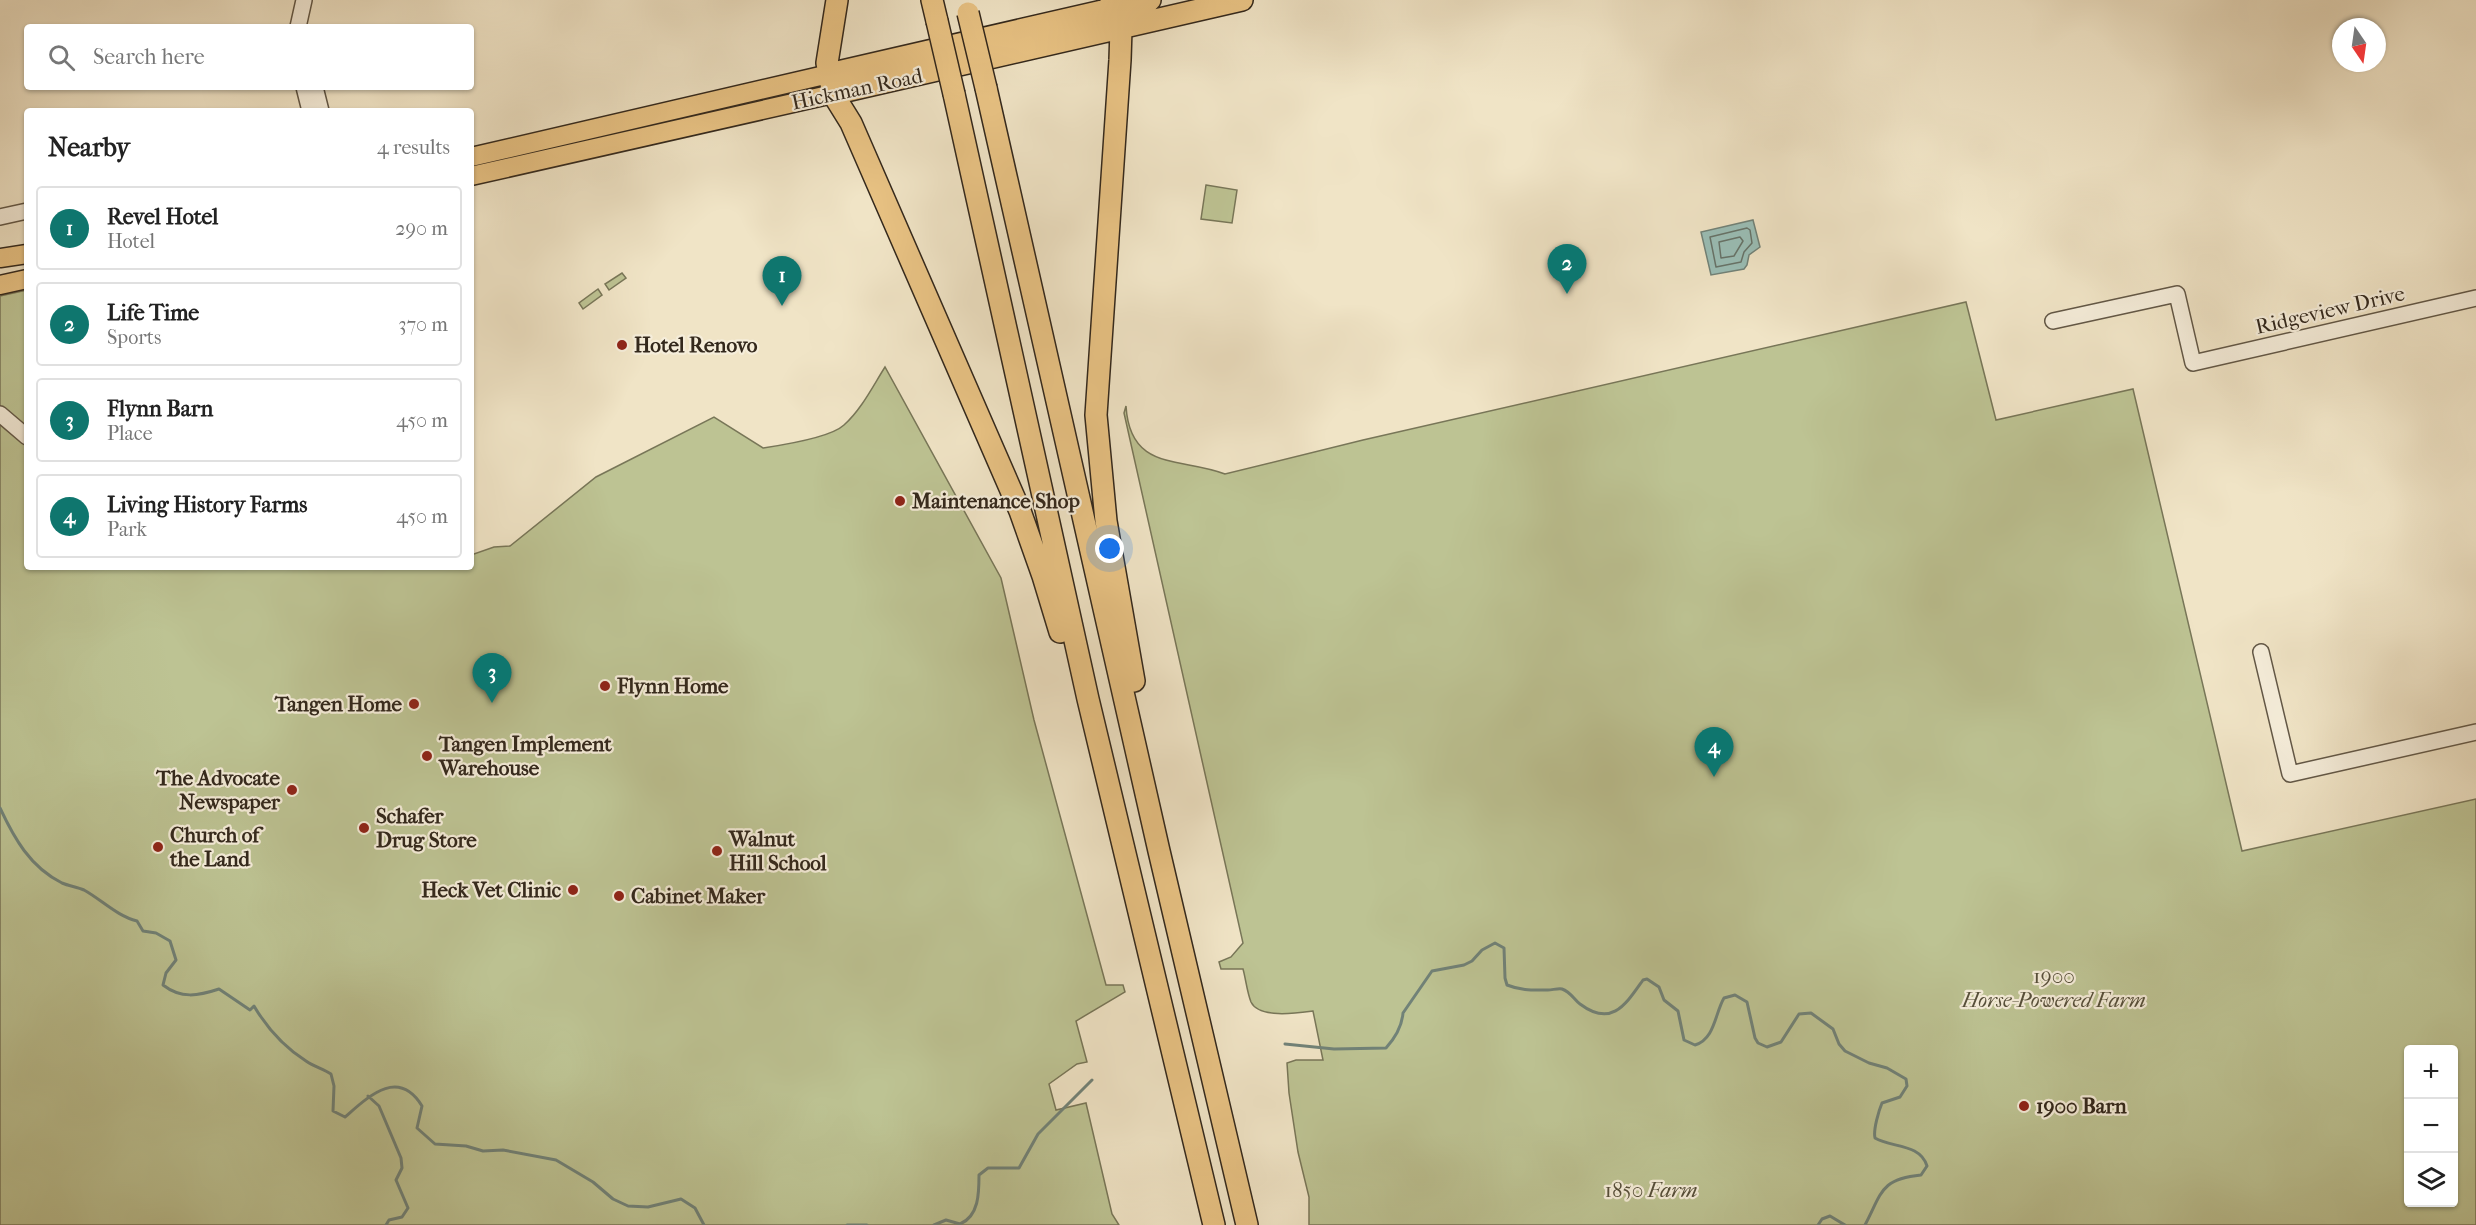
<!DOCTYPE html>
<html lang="en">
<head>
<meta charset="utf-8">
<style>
  :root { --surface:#fff; --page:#f2f2f2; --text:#222; --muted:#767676; --line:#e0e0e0; --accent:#0f766e }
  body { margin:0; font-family:"IM FELL French Canon",serif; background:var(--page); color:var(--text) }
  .controls { position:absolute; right:18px; bottom:18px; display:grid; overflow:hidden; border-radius:6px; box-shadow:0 2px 4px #0004 }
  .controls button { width:54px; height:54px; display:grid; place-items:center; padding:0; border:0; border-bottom:2px solid var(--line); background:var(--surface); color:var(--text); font:30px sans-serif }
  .compass { position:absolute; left:2332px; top:18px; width:54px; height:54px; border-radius:50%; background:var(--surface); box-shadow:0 2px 4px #0004; rotate:167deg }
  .you { position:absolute; left:1110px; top:549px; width:21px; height:21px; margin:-15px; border:4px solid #fff; border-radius:50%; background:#1a73e8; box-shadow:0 0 0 9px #1a73e833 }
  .badge { display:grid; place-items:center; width:39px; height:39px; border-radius:50%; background:var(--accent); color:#fff; font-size:20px; font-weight:700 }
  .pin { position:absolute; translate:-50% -50px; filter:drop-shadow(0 2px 3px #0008) }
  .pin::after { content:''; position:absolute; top:32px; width:21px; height:18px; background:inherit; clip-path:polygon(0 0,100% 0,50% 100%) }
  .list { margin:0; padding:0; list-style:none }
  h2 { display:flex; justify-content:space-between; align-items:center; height:78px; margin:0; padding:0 24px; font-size:26px }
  h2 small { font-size:20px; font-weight:400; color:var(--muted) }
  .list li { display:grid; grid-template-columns:39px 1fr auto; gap:18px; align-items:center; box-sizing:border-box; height:84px; margin:0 12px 12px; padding:0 12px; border:2px solid var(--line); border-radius:6px }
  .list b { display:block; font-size:22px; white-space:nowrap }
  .list p { margin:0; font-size:20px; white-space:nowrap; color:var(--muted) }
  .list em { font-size:20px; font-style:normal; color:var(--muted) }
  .icon { flex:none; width:33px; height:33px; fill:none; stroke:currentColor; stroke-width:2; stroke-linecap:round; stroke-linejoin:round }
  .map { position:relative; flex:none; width:2476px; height:1225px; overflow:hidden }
  .search { position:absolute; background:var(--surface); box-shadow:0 2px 4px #0004; left:24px; top:24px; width:450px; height:66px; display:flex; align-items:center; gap:15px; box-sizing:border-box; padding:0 21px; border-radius:6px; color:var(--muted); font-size:22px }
  .panel { position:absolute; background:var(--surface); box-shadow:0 2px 4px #0004; left:24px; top:108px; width:450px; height:462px; border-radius:6px }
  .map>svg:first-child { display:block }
  .green { fill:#bdc393; stroke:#787658; stroke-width:1.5; fill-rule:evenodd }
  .water { fill:#9abeb6; stroke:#718278; stroke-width:1.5 }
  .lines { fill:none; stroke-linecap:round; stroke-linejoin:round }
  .shore { stroke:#667369; stroke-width:1.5 }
  .stream { stroke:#718278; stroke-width:3 }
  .minor-casing { stroke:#625746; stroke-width:18 }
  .major-casing { stroke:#33281c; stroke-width:21 }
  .highway-casing { stroke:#33281c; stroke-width:24 }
  .minor { stroke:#f5edda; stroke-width:15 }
  .major { stroke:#e8c283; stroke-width:18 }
  .highway { stroke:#e8c283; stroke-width:21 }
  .highway-bridge-casing { stroke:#33281c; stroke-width:24; stroke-linecap:butt }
  .highway-bridge { stroke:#e8c283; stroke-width:21 }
  .poi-dot { fill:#8f2418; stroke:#f5edda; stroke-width:2 }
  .labels { text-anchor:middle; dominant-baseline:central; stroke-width:4.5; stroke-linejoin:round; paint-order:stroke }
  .street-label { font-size:21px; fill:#33281c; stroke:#f5edda }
  .poi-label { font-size:21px; font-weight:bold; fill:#33281c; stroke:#f5edda; text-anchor:start }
  .park-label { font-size:21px; font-style:italic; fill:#564f3a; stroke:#f5edda }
</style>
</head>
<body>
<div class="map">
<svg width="2476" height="1225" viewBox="0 0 2476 1225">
  <rect width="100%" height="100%" fill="#f0e4c6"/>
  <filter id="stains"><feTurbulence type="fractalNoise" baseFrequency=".00333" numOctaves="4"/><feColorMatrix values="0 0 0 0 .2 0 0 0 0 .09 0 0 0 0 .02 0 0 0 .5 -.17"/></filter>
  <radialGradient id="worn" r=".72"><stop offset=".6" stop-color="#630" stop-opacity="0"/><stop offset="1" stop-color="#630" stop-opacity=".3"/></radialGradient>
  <!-- green -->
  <path class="green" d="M1206,185L1237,190L1232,223L1201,219Z
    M622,273L626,278L609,290L605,284Z
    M598,289L602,295L583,309L579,303Z
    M27,290V567H471V555L494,547L510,546L596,477L714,417L763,448C783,445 830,438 844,425C861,410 873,386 885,367L1001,578L1034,720L1106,985H1123L1125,992L1076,1021L1087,1062L1077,1064L1049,1084L1056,1110L1086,1103L1112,1214L1119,1225H0V296Z
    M1966,302L1996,420L2133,389L2242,851L2476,799V1225H1309V1197L1298,1152L1289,1093L1287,1063L1296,1060H1323L1313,1011C1298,1013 1259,1019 1251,1002C1247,992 1246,980 1243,969H1221L1219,962L1231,957L1243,943L1124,413L1126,406C1130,472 1181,457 1225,474L1363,440ZM2408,1050H2454V1202H2408Z"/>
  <!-- water -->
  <path class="water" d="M1753,220L1760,247L1749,255L1747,265L1744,269L1711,275L1701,232Z"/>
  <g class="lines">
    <!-- shore -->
    <path class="shore" d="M1747,228L1750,230L1752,243L1744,252L1741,262L1716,267L1710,237Z
      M1740,237L1743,241L1734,256L1721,258L1719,242Z"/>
    <!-- stream -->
    <path class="stream" d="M0,808C14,838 30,867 62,883C69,886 77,887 84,890C102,900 117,916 137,921L143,931L156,933L170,941L176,960L166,973L163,985C181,999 198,996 219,989L250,1010L254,1006C267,1028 284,1047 306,1061C313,1066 323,1069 331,1074L334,1086L333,1111L345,1117C368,1097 398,1067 422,1106L417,1128L435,1144L466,1146L483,1151L503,1150L556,1160L593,1182L613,1199L628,1206L648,1207L681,1199L695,1208L704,1225
      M1285,1044L1334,1049L1386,1048C1395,1038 1402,1026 1403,1013L1432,971L1464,965L1472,961L1482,950L1495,943L1504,948L1505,978L1507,985C1522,991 1533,990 1548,990C1552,990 1559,988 1562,989C1571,992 1574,1000 1580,1004C1612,1028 1626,1004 1643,980L1647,979L1659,987L1664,1000L1678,1011L1684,1040L1695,1045C1715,1039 1715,1013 1724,998L1735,995L1747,1002L1755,1038L1758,1043L1767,1047L1781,1042L1799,1014L1811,1013L1833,1029L1839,1044L1845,1051L1869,1063L1887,1068L1906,1079L1907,1086L1900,1097L1882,1103C1879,1110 1873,1130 1875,1138C1891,1148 1920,1143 1927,1166L1921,1175C1880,1179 1882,1193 1865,1225
      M368,1096L379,1106L401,1158L402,1168L396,1180L408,1208L402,1217L389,1220L386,1225
      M847,1225H867
      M934,1225L946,1220L960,1224C979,1216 979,1193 979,1175L988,1168H1019L1038,1134L1092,1080
      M1818,1225L1822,1219L1830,1216L1845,1225"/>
    <!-- minor casing -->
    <g class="minor-casing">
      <path id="minor" d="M298,27L304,0
        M304,87L310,111
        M315,87L321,111
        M0,217L27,211
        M2053,321L2177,294L2193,363L2476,298
        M0,414L27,437
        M2261,652L2290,774L2476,732"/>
    </g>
    <!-- major casing -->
    <g class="major-casing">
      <path id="major" d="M471,157L829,74
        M471,176L833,94
        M0,258L27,254
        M0,285L27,279"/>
    </g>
    <!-- highway casing -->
    <g class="highway-casing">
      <path id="highway" d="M837,0L827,63L833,94L851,123L1020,511L1043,576L1060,632
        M932,0L937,21
        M1111,0L1121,29L1120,60L1096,415L1106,521L1134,681
        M829,74L1150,0
        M986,88L1159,851L1247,1225
        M833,94L1242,0
        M954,94L1088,699L1214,1225"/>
    </g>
    <!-- minor -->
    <use href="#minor" class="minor"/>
    <!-- major -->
    <use href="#major" class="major"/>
    <!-- highway -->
    <use href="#highway" class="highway"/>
    <!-- highway-bridge casing -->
    <g class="highway-bridge-casing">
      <path id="highway-bridge" d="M968,13L986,88
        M937,21L954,94"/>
    </g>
    <!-- highway-bridge -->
    <use href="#highway-bridge" class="highway-bridge"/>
  </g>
  <!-- markers -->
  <g class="poi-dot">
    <circle cx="622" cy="345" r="6"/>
    <circle cx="900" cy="501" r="6"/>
    <circle cx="605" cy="686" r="6"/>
    <circle cx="414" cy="704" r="6"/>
    <circle cx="427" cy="756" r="6"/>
    <circle cx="292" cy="790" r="6"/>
    <circle cx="364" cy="828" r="6"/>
    <circle cx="158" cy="847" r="6"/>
    <circle cx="717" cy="851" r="6"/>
    <circle cx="573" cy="890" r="6"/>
    <circle cx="619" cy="896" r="6"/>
    <circle cx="2024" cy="1106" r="6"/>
  </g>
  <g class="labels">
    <!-- street labels -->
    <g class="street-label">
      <text transform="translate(857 89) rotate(-12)">Hickman Road</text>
      <text transform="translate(2330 310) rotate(-13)">Ridgeview Drive</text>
    </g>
    <!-- poi labels -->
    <g class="poi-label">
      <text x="634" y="345">Hotel Renovo</text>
      <text x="912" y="501">Maintenance Shop</text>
      <text x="617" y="686">Flynn Home</text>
      <text x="402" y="704" text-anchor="end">Tangen Home</text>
      <text x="439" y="744">Tangen Implement<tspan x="439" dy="24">Warehouse</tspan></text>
      <text x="280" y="778" text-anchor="end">The Advocate<tspan x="280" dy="24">Newspaper</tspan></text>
      <text x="376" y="816">Schafer<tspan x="376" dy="24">Drug Store</tspan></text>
      <text x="170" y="835">Church of<tspan x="170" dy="24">the Land</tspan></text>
      <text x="729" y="839">Walnut<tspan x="729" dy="24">Hill School</tspan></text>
      <text x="561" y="890" text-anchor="end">Heck Vet Clinic</text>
      <text x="631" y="896">Cabinet Maker</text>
      <text x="2036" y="1106">1900 Barn</text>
    </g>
    <!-- park labels -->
    <g class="park-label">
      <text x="2054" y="976">1900<tspan x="2054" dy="24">Horse-Powered Farm</tspan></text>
      <text x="1651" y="1190">1850 Farm</text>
    </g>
  </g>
  <rect width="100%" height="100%" filter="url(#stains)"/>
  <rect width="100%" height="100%" fill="url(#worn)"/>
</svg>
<div class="controls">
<button>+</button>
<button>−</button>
<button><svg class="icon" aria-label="layers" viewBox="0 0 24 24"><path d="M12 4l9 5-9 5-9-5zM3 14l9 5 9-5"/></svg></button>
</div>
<svg class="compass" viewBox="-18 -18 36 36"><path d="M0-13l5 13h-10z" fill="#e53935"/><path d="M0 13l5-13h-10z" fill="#767676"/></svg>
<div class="you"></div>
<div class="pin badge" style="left:782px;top:306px">1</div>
<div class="pin badge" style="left:1567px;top:294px">2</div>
<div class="pin badge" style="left:492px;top:703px">3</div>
<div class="pin badge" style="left:1714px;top:777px">4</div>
<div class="search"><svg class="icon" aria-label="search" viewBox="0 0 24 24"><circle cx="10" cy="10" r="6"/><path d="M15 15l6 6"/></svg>Search here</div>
<section class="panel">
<h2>Nearby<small>4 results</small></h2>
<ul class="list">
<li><span class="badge">1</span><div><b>Revel Hotel</b><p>Hotel</p></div><em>290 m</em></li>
<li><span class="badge">2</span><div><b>Life Time</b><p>Sports</p></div><em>370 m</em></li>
<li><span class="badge">3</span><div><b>Flynn Barn</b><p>Place</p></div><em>450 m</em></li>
<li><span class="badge">4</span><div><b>Living History Farms</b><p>Park</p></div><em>450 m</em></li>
</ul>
</section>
</div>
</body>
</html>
